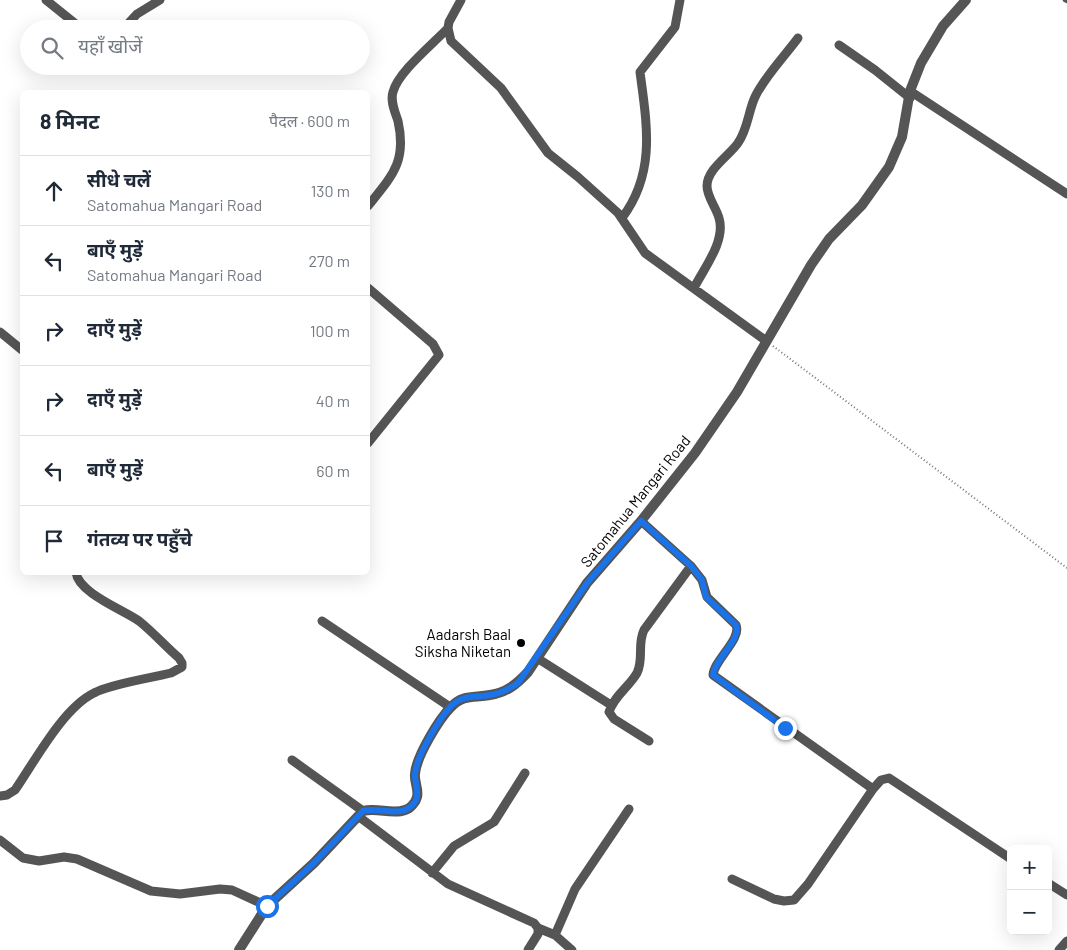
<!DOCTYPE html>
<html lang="hi">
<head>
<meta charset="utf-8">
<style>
  :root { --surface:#fff; --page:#f6f6f7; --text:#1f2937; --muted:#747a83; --line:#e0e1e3 }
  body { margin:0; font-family:Barlow,"Noto Sans Devanagari",sans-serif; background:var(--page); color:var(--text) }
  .controls { position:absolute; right:15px; bottom:15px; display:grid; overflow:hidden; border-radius:8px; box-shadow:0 5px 20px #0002 }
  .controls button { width:45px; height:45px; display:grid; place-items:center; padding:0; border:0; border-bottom:1px solid var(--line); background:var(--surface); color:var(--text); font:25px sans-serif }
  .stop { position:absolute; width:15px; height:15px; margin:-11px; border:4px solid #1a73e8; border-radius:50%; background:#fff }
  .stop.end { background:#1a73e8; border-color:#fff; box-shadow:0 1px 5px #0008 }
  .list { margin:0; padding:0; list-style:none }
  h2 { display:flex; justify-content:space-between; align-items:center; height:65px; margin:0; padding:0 20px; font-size:21px }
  h2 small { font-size:16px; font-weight:400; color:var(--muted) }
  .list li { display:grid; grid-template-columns:32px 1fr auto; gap:15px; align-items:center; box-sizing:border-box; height:70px; padding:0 20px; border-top:1px solid var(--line) }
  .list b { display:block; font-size:19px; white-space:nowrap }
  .list p { margin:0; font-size:16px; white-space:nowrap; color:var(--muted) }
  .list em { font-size:16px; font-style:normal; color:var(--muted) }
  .icon { flex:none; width:28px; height:28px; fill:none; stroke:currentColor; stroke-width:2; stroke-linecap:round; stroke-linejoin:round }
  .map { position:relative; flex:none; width:1067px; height:950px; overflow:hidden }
  .search { position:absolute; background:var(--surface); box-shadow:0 5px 20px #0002; left:20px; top:20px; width:350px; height:55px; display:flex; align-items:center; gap:12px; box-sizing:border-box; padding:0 18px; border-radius:28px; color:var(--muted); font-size:19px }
  .panel { position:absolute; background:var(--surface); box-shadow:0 5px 20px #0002; left:20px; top:90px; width:350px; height:485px; border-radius:8px }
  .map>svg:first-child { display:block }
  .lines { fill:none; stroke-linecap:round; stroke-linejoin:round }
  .path { stroke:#777; stroke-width:2; stroke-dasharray:1 2.5; stroke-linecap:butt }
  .service { stroke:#555; stroke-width:4.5 }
  .minor { stroke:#555; stroke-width:9 }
  .tertiary { stroke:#555; stroke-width:10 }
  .route { stroke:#1a73e8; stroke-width:6 }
  .poi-dot { fill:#000; stroke:#fff; stroke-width:2 }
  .labels { text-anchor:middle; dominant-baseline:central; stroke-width:4.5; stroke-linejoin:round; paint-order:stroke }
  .street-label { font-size:15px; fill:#000; stroke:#fff }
  .poi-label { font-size:15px; fill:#000; stroke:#fff; text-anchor:end }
</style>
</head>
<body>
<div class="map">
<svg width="1067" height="950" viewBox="0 0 1067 950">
  <rect width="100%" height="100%" fill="#fff"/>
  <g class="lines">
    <!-- path -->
    <path class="path" d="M773,346L1067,568"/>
    <!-- service -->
    <path class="service" d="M1065,0L1067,1"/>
    <!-- minor -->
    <path class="minor" d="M46,0L82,29
      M461,0L449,22L448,28L451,41L501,88L548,153L578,177L618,213L645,253L765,340
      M123,29L137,14L160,0
      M839,45L875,70L910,98
      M910,91L1067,194
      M368,206C392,176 407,162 398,121C395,112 390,101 393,92C398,72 433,44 448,28
      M622,218C656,173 647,125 640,72L675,27L680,0
      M368,288L433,344L439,355L368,443
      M694,288C704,268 726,241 719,218C716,207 707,197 707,186C707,169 729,156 738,143C748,129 748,112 755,97C765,76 784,57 798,38
      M0,332L22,350
      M641,521L691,566L702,580L707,597L736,625C742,639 714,660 713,675L873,789
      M322,621L450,707
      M537,658L611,705
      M649,741L614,719L609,712C614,696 629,687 637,673C644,659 637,644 644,630L691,566
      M292,760L363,811
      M0,796L7,795L15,790C35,761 63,708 94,693C110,684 151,678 171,673L182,667V663L179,658C165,646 153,632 139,621C124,610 78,593 76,572
      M358,816L448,884L534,923L538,928V934L528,950
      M0,840L23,858L39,861L64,857L77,859L151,891L180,894L220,889L232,890L267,906
      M432,873L454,846L494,822L525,773
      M732,879L774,899L784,901L794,900L808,884L873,789L881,780L889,778L1011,859
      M1048,883L1067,895
      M538,928L555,935L572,950
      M555,935L575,889L629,809
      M1059,950L1067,941"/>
    <!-- tertiary -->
    <path class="tertiary" d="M239,950L267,906L314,863L363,811C377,807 392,815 405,810C410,809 416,802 417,797C419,789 414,782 415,774C416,757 439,719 451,707C463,694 474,698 490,695C506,693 517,684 528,672L587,583L641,521L695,453L737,392L811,265L829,239L862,205L889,167L902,137L910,91L921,63L943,26L966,0"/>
  </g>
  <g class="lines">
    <!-- route -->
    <path class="route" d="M267,906L314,863L363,811C377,807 392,815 405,810C409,809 414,804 416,800C420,792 414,782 415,774C416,757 439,719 451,706C463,694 474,698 490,695C500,694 509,689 518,683L587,583L641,521L691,566L702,580L706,597L736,625C742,639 714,660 713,675L785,728"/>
  </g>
  <!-- markers -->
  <circle class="poi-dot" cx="521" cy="643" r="5"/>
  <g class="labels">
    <!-- street labels -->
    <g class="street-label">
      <text transform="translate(635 501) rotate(-51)">Satomahua Mangari Road</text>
    </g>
    <!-- poi labels -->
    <g class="poi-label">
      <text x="511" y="634">Aadarsh Baal<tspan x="511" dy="17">Siksha Niketan</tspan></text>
    </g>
  </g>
</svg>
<div class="controls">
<button>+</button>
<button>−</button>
</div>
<div class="stop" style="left:267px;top:906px"></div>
<div class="stop end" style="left:785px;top:728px"></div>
<div class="search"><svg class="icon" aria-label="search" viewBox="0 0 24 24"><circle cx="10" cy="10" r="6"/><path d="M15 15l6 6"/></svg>यहाँ खोजें</div>
<section class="panel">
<h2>8 मिनट<small>पैदल · 600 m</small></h2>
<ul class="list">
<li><svg class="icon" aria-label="ahead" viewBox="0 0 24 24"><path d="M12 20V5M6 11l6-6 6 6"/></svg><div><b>सीधे चलें</b><p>Satomahua Mangari Road</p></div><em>130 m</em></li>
<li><svg class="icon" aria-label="left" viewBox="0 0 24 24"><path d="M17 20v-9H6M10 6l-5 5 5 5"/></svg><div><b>बाएँ मुड़ें</b><p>Satomahua Mangari Road</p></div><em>270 m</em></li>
<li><svg class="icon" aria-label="right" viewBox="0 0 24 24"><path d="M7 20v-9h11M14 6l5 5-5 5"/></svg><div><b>दाएँ मुड़ें</b></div><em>100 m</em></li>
<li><svg class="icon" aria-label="right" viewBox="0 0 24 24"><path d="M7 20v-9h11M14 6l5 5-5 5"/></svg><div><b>दाएँ मुड़ें</b></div><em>40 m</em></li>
<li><svg class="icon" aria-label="left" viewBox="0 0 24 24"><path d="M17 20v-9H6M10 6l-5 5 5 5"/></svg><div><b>बाएँ मुड़ें</b></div><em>60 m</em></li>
<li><svg class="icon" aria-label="arrive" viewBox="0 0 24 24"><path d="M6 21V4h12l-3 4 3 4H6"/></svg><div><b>गंतव्य पर पहुँचे</b></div></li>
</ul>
</section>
</div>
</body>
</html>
